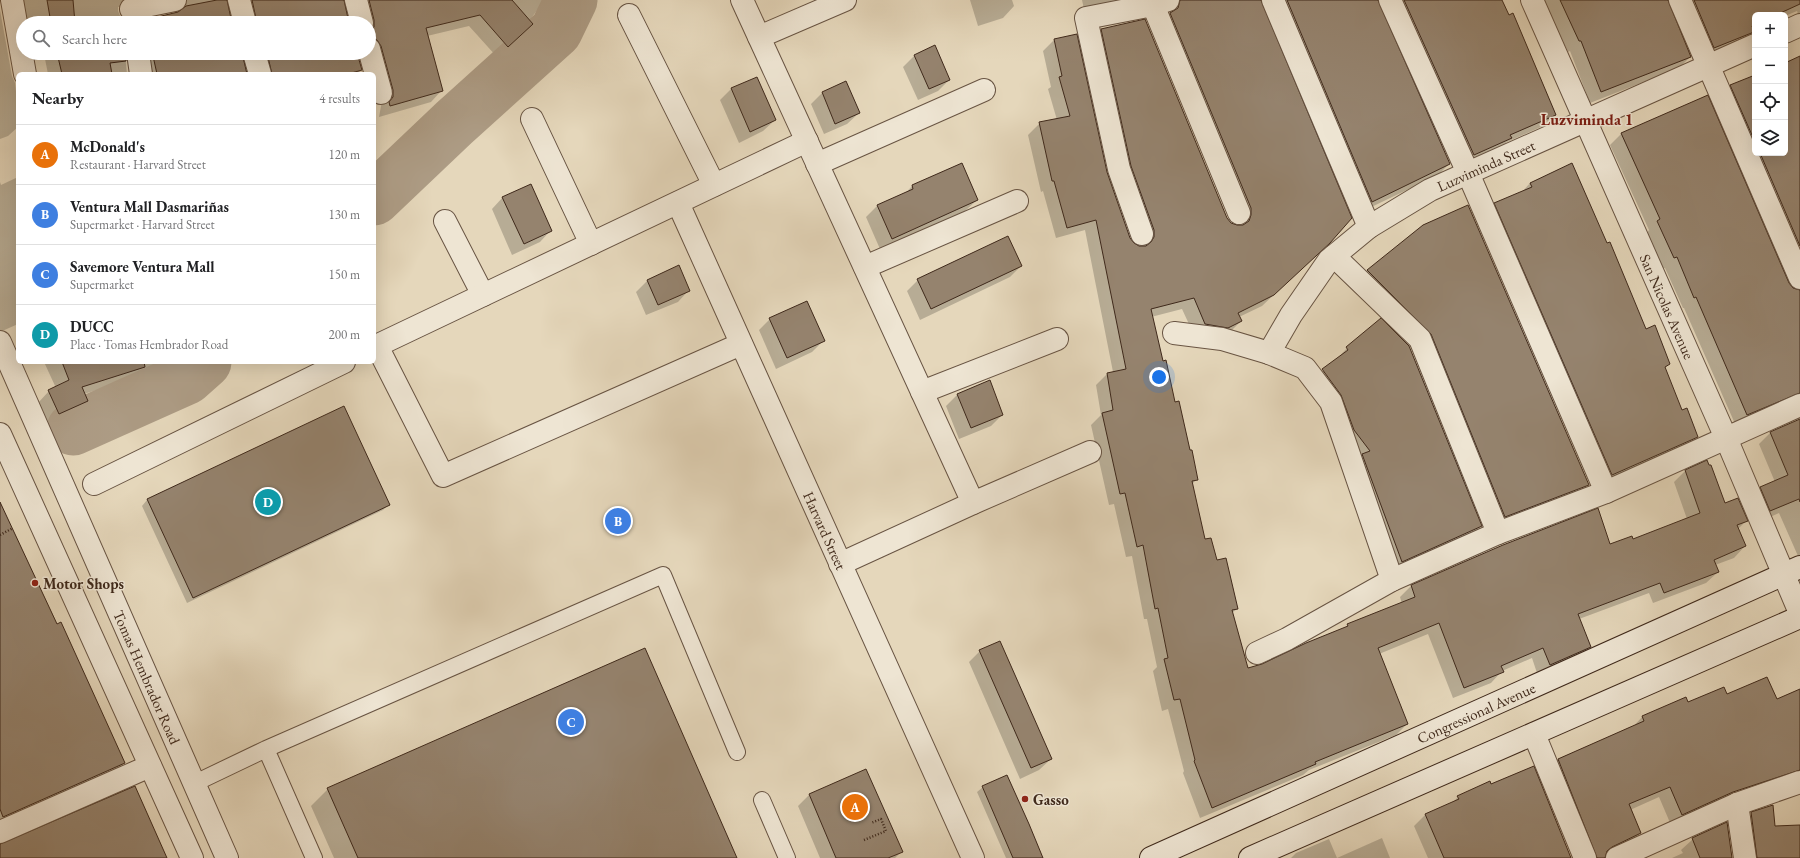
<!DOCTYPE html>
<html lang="en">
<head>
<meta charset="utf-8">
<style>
  :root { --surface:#fff; --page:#f2f2f2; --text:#202124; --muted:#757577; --line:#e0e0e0; --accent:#8f2418 }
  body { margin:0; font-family:"EB Garamond",serif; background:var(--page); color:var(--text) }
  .controls { position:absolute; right:12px; top:12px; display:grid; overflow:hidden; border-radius:6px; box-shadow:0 4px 16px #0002 }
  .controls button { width:36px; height:36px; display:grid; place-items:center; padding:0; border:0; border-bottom:1px solid var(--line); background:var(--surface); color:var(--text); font:20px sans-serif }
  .you { position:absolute; left:1159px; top:377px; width:14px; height:14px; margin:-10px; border:3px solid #fff; border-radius:50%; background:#1a73e8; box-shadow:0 0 0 6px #1a73e833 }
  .badge { display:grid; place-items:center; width:26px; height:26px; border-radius:50%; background:var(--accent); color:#fff; font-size:13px; font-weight:700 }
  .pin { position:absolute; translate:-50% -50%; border:2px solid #fff; box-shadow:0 1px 4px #0006 }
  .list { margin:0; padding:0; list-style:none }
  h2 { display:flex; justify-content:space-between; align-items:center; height:52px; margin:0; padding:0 16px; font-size:17px }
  h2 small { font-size:13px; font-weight:400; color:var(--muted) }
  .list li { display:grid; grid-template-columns:26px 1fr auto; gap:12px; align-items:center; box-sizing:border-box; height:60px; padding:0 16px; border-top:1px solid var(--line) }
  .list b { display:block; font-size:15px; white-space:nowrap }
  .list p { margin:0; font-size:13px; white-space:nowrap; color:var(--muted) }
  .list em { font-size:13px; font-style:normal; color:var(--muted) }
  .icon { flex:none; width:22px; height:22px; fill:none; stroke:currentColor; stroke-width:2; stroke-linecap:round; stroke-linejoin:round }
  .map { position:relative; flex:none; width:1800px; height:858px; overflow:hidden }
  .search { position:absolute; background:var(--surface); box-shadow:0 4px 16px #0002; left:16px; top:16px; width:360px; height:44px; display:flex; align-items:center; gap:10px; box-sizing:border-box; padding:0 14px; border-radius:22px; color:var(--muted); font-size:15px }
  .panel { position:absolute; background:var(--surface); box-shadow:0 4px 16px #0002; left:16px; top:72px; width:360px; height:292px; border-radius:6px }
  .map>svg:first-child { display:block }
  .shadow { fill:#0003 }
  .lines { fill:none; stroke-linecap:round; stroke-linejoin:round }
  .river { stroke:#ad9c85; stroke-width:53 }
  .building { fill:#95836e; stroke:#3f291b }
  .service-casing { stroke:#685443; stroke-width:18 }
  .pedestrian-casing { stroke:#685443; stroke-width:24 }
  .minor-casing { stroke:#685443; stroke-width:24 }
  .tertiary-casing { stroke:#685443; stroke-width:24 }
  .secondary-casing { stroke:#3f291b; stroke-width:24 }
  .path { stroke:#3f291b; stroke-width:2.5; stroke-dasharray:1 2; stroke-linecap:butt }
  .service { stroke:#eee5d3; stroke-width:16 }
  .pedestrian { stroke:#eee5d3; stroke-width:22 }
  .minor { stroke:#eee5d3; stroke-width:22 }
  .tertiary { stroke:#eee5d3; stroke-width:22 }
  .secondary { stroke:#eee5d3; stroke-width:22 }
  .poi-dot { fill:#8f2418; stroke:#eee5d3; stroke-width:1.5 }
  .labels { text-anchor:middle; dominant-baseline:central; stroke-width:3; stroke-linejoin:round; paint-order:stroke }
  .street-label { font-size:15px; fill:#3f291b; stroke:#eee5d3 }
  .poi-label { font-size:15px; font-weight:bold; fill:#3f291b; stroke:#eee5d3; text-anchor:start }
  .neighbourhood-label { font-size:16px; font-weight:bold; fill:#7a1f14; stroke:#eee5d3 }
</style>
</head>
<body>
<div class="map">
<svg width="1800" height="858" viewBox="0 0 1800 858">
  <rect width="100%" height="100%" fill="#e5d7bb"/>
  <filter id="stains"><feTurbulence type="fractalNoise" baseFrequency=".005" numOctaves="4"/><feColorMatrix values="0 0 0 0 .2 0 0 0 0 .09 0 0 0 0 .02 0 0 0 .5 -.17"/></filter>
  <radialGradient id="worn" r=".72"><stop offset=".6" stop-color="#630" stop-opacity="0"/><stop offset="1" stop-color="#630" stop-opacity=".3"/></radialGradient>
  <!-- shadow -->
  <path class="shadow" d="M6,0H154L118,7V11L121,18L127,22H134L176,14V10L169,0H226L231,23H23V53H125L127,74H48L45,59L22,61Z
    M233,0H343L348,23H244Z
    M350,0H545L529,21L532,24L497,57L469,26L427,36L442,90L431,102L379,117L382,101L369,53V23Z
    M970,0H1012L1014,6L1003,18L978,26Z
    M1082,0H1149L1085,14Z
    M1162,0H1260L1317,254L1262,306L1239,317L1241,321L1230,332L1194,335L1182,309L1151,317L1162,362L1197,479L1192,484L1205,541L1216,561L1237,609L1232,613L1247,669L1263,665L1345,628L1348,625L1402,604L1400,597L1411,586L1632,540L1687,519L1674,482L1685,471L1707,462L1725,505L1746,521L1738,529L1745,546L1734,558L1715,565L1718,572L1706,583L1653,603L1649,593L1579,619L1590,647L1579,658L1538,676L1532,658L1502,671L1491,683L1453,698L1428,634L1379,654L1407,724L1396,735L1309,770L1303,775L1200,818L1183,773L1184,771L1168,709L1162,711L1153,671L1157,667L1147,619H1144L1132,556L1126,557L1114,504L1109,505L1091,425L1101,415L1096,385L1107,374L1113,372L1085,230L1056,238L1043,191L1041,192L1028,135L1040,123L1057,120L1048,89L1051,87L1043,51L1054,40L1106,172L1129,239L1133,244L1139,247H1143L1090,41L1102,30L1227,218L1230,223L1240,226V220L1159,25L1169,14V7Z
    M1273,0H1377L1449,164L1438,175L1361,212Z
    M1383,0H1501L1554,115L1543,126L1507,142L1499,149L1462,166Z
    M1544,0H1667L1690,57L1679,68L1590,103L1570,51L1568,52Z
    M1673,0H1800V19L1797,11L1785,16L1755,15V30L1742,43L1703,59Z
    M0,10L12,76L15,83L18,108V127L8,136L0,139Z
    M132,53H241L246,74H140Z
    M248,53H356L361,70L357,74H258Z
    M915,55L949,80L938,91L918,100L903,67Z
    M1800,57V283L1720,98L1731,86L1755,76V153H1785V64Z
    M756,78L775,120L763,131L739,143L720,100L731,89Z
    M846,83L859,113L847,124L824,134L811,104L822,93Z
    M1621,134L1792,289L1800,291V411L1736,426L1684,308H1683L1665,268L1662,269L1647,233L1649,230L1610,145Z
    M1571,165L1645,330L1669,364L1664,369L1681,411L1697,437L1686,448L1601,486L1484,215L1495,204L1521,193L1530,183Z
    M18,177V324L0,332V182L1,185Z
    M912,186L977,200L965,211L880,249L866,217L877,206L904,195Z
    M503,197L551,230L540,242L512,255L492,209Z
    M1424,226L1588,485L1577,496L1494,528L1420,345L1356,282L1367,271Z
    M1021,266L1010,277L920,320L907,291L918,280Z
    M647,281L689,290L678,302L646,315L636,292Z
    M770,319L823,341L812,352L776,369L759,330Z
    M1347,348L1481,526L1469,538L1391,572L1311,381L1336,360Z
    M44,362H161L150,373L84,394L87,400L76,412L48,424L38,403L49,391L56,388Z
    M188,362H197L192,367Z
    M989,382L1002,415L991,426L959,439L946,406L957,395Z
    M343,407L388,505L383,510L187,603L142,506L147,500Z
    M1800,420V555L1798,556L1779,513L1759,522L1750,500L1761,488L1775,482L1759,444L1770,433Z
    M0,504L124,763L113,774L0,824Z
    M980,651L1051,759L1039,770L1020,779L969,662Z
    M1800,690V780L1671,825L1659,797L1630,810L1640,833L1629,844L1604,856V858H1583L1547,771L1558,759L1632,728L1642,717L1686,698L1688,703L1727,695L1776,700Z
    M865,770L901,852L895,858H820L798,806L809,795Z
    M983,787L1042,858H1006L977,792Z
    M328,789L736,858H334L311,806Z
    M1458,797L1570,858H1428L1414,826L1425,815L1451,804Z
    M1752,815L1774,827L1800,826V858H1745L1740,826Z
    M1382,838L1390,858H1291L1296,853L1329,839L1337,858Z
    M1693,839L1731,858H1672L1683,853L1681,850Z"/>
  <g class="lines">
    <!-- river -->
    <path class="river" d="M374,199L454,123L556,31L571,0
      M73,429L187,378L205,362"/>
  </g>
  <!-- building -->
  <path class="building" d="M47,0H73L75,23H51Z
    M217,0H227L232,23H99L145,20L178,12L186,6Z
    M252,0H344L349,23H257Z
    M369,0H512L533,24L508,47L480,15L426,28L443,91L390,106L389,102L393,97V90L381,46L377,40L369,37V33L374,27V20Z
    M1180,0H1261L1352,218L1330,243L1274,295L1238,313L1242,321L1228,328L1205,324L1194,298L1151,309L1163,361L1166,360L1175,402L1179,401L1190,450H1192L1198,480L1192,481L1205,539L1211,538L1217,560L1226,558L1238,609L1232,610L1248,668L1262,664L1306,643L1348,626L1347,624L1415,597L1411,585L1503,545L1598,508L1610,544L1632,536L1633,539L1700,513L1685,470L1707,460L1709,465H1711L1725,503L1738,498L1748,521L1737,525L1746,546L1714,560L1719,572L1664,593L1660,583L1578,614L1591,647L1550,665L1543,648L1501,666L1504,672L1464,688L1439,623L1378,648L1408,724L1315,762L1316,764L1212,808L1194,761L1195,760L1180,699L1174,700L1164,659L1168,658L1158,608L1155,609L1143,545L1137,547L1125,493L1120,494L1102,413L1113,410L1107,373L1126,369L1096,220L1067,228L1054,181H1052L1039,122L1070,116L1059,77L1062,76L1054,39L1077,34L1107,172L1130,238L1134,243L1139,246H1146L1151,242L1154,237V230L1131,166L1101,29L1145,19L1227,218L1231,223L1237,225H1243L1249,221L1251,215V208L1170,13L1178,8Z
    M1287,0H1378L1450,164L1372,202Z
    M1404,0H1502L1509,15L1513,13L1556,115L1510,135L1512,138L1474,155Z
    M1560,0H1668L1691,57L1601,92L1581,41H1579Z
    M1694,0H1800V4L1776,15H1755V24L1752,26L1754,32L1714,48Z
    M935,45L950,80L929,89L914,55Z
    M57,53H126V61L110,63L112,74H62Z
    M151,53H242L247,74H157L153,56H151Z
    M267,53H357L362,70L348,74H272Z
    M1800,56V246L1760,153H1785V63Z
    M1755,75V142L1730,85Z
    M757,77L776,120L750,132L731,88Z
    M846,81L860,113L835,124L822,92Z
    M1708,95L1789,283L1793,288L1800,290V393L1747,415L1696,297L1694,298L1677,257L1674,258L1657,221L1660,219L1621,133Z
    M962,163L978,200L892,239L877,205L913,189L912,185Z
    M1572,163L1607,243L1610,242L1646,329L1655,325L1670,364L1665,367L1682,410L1687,408L1698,437L1612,475L1494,203L1532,187L1530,183Z
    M531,184L552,231L524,244L502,197Z
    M1468,205L1589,485L1505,517L1431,334L1367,270L1423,225Z
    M1008,236L1022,266L931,309L917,279Z
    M679,265L690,291L658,305L647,280Z
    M807,301L825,341L787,358L769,318Z
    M1381,318L1409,346L1482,526L1402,562L1362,454L1370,451L1354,430L1341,395L1322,369L1348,350L1346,347Z
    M62,362H144L145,367L82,387L88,401L59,414L48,390L69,380Z
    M990,380L1003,415L971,428L957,394Z
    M344,406L390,505L193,598L147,499Z
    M1800,419V502L1799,499L1770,511L1760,487L1788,475L1770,432Z
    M0,502L57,624L61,622L125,763L3,817L0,809Z
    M1000,641L1052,759L1031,768L979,650Z
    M645,648L737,858H358L327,788Z
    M1767,677L1777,699L1800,689V770L1733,792L1682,815L1670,787L1629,804L1641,833L1612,847L1607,851L1605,858H1597L1558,759L1644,721L1642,716L1686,697L1688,702L1724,687L1727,694Z
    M1534,766L1571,858H1444L1425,814L1459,799L1457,796L1490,781L1491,784Z
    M866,769L903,852L888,858H836L809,794Z
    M1007,775L1029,824L1043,858H1013L982,786Z
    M135,786L167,858H0V844Z
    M1773,805L1775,826L1800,825V858H1757L1751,812Z
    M1727,822L1732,858H1700L1692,838Z"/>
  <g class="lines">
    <!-- service casing -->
    <g class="service-casing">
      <path id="service" d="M266,749L314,858
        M193,784L266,749L663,575L737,752
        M762,800L787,858"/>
    </g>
    <!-- pedestrian casing -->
    <g class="pedestrian-casing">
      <path id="pedestrian" d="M0,832L150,766"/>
    </g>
    <!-- minor casing -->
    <g class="minor-casing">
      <g id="minor">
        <path d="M12,0L25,74"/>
        <path d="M239,0L245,23"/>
        <path d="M356,0L362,23"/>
        <path d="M742,0L973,503"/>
        <path d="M1273,0L1369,227"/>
        <path d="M1390,0L1468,173L1606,492"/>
        <path d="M1680,0L1800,278"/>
        <path d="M1153,5L1239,213"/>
        <path d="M131,9L175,0"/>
        <path d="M629,15L714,185"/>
        <path d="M1785,32L1800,25"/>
        <path d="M759,37L845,0"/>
        <path d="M369,49L381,93"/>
        <path d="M138,53L141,74"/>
        <path d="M254,53L260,74"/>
        <path d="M532,119L591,244"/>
        <path d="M817,164L984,90"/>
        <path id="s1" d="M678,203L973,858"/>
        <path d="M445,221L483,295"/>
        <path d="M1142,234L1119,169L1086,18L1153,5L1168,0"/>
        <path d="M1334,256L1420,339L1498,533"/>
        <path d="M865,267L1017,201"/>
        <path d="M1174,333L1222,339L1269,353L1305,368L1331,402L1392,580"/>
        <path d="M377,346L443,476L741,344"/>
        <path d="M374,347L807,141"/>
        <path id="s2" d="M1269,353L1291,315L1329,260L1369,227L1430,190L1755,45"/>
        <path d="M922,392L1057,339"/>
        <path d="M94,484L344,362"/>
        <path d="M840,564L973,503L1090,452"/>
        <path d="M1257,653L1287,639L1392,580L1498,533L1606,492L1800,405"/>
        <path d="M1534,734L1585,858"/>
        <path d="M1737,804L1745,858"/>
        <path d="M1617,858L1737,804L1800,782"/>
      </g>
    </g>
    <!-- tertiary casing -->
    <g class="tertiary-casing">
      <g id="tertiary">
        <path id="s3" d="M1532,0L1726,438L1800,613"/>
        <path id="s4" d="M0,342L227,858"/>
        <path d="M0,434L192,858"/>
      </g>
    </g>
    <!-- secondary casing -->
    <g class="secondary-casing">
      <g id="secondary">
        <path id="s5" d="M1151,858L1800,567"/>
        <path d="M1250,858L1800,617"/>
      </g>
    </g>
    <!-- path -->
    <path class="path" d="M0,535L13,528
      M864,840L886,831L881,819L871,823"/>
    <!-- service -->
    <use href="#service" class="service"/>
    <!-- pedestrian -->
    <use href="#pedestrian" class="pedestrian"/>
    <!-- minor -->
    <use href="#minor" class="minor"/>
    <!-- tertiary -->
    <use href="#tertiary" class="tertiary"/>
    <!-- secondary -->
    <use href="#secondary" class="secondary"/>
  </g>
  <!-- markers -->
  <g class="poi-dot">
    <circle cx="35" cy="583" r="4"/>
    <circle cx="1025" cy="799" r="4"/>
  </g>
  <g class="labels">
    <!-- street labels -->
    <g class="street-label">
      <text stroke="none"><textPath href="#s2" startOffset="295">Luzviminda Street</textPath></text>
      <text stroke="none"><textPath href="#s3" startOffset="335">San Nicolas Avenue</textPath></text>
      <text stroke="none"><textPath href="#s1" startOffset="359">Harvard Street</textPath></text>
      <text stroke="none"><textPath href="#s4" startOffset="366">Tomas Hembrador Road</textPath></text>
      <text stroke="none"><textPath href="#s5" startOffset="356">Congressional Avenue</textPath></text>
    </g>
    <!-- poi labels -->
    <g class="poi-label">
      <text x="43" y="583">Motor Shops</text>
      <text x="1033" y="799">Gasso</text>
    </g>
    <!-- neighbourhood labels -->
    <g class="neighbourhood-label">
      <text x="1587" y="119">Luzviminda 1</text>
    </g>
  </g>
  <rect width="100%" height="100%" filter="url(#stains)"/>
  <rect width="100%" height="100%" fill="url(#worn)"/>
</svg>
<div class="controls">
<button>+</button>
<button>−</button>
<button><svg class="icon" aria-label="locate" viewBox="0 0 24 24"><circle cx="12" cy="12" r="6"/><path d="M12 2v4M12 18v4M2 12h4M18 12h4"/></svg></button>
<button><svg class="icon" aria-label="layers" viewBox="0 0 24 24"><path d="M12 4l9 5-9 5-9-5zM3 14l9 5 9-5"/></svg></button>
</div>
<div class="you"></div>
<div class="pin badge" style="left:855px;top:807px;background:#e8710a">A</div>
<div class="pin badge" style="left:618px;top:521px;background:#3f7fe0">B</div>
<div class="pin badge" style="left:571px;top:722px;background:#3f7fe0">C</div>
<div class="pin badge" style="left:268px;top:502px;background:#0f9aa8">D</div>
<div class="search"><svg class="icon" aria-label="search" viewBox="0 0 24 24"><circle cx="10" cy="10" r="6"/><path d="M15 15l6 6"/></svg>Search here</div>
<section class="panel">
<h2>Nearby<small>4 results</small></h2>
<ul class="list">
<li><span class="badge" style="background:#e8710a">A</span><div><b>McDonald's</b><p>Restaurant · Harvard Street</p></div><em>120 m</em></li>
<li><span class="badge" style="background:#3f7fe0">B</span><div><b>Ventura Mall Dasmariñas</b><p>Supermarket · Harvard Street</p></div><em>130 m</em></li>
<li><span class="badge" style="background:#3f7fe0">C</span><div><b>Savemore Ventura Mall</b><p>Supermarket</p></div><em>150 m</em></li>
<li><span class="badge" style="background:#0f9aa8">D</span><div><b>DUCC</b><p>Place · Tomas Hembrador Road</p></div><em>200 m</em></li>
</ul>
</section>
</div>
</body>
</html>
